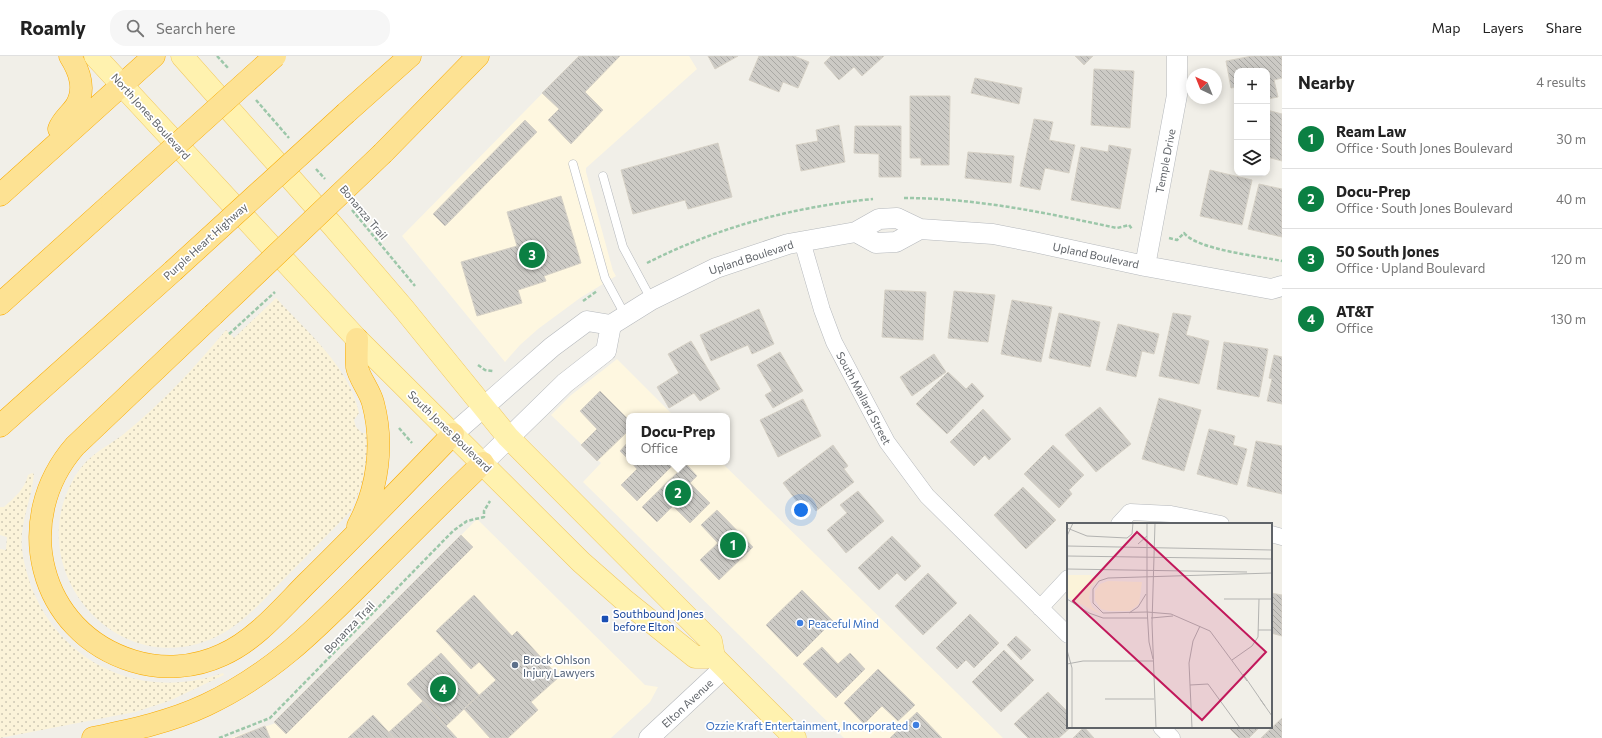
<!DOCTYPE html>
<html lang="en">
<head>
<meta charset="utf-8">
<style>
  :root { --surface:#fff; --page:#f6f6f6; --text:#222; --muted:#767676; --line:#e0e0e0; --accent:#0b8043 }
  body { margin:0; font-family:Commissioner,sans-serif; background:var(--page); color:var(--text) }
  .controls { position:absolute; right:12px; top:12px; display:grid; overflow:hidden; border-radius:8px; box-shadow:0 2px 10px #0003 }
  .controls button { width:36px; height:36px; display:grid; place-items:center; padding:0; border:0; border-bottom:1px solid var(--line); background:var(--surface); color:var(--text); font:20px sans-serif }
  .compass { position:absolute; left:1186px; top:12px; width:36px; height:36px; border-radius:50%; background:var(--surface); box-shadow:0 2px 10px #0003; rotate:317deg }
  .you { position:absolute; left:801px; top:454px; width:14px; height:14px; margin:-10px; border:3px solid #fff; border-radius:50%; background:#1a73e8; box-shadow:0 0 0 6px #1a73e833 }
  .badge { display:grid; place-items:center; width:26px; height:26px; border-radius:50%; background:var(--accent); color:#fff; font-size:13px; font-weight:700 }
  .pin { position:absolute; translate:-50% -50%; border:2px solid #fff; box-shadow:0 1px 4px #0006 }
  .popup { position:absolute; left:626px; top:357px; width:104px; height:52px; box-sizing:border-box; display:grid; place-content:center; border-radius:8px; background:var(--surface); filter:drop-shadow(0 1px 3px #0005); font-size:13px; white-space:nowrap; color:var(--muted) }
  .popup b { font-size:15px; color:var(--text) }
  .popup::after { content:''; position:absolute; left:50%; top:100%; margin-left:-8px; border:8px solid transparent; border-top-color:var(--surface) }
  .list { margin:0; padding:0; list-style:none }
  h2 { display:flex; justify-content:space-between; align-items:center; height:52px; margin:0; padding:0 16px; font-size:17px }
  h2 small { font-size:13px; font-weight:400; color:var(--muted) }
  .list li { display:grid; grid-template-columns:26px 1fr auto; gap:12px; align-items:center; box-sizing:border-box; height:60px; padding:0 16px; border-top:1px solid var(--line) }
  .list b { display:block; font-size:15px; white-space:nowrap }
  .list p { margin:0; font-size:13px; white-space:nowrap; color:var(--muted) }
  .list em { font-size:13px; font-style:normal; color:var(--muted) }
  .icon { flex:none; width:22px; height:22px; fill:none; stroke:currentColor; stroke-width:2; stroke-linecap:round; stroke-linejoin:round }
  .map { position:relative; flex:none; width:1282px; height:682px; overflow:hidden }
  header { display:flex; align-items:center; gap:24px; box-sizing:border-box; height:56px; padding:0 20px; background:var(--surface); border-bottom:1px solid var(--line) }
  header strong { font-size:19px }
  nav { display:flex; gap:22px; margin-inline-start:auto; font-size:14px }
  .search { width:280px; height:36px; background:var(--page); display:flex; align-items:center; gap:10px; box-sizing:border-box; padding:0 14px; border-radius:16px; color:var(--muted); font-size:15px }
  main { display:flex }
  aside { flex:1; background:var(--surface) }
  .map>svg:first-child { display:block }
  .commercial { fill:#fef7e0 }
  .sand { fill:url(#sand-dots) }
  .building { fill:url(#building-back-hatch); stroke:#d6d1c6 }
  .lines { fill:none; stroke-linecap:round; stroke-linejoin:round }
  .service-casing { stroke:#b5b8bc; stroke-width:9 }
  .minor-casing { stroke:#b5b8bc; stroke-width:17 }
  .tertiary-casing { stroke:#b5b8bc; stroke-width:21 }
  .primary-casing { stroke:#f2c960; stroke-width:23 }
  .motorway-casing { stroke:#f9ab00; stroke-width:23 }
  .path { stroke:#9cc7a9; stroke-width:2.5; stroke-dasharray:4 2; stroke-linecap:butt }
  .service { stroke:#fff; stroke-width:8 }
  .minor { stroke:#fff; stroke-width:16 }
  .tertiary { stroke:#fff; stroke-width:20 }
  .primary { stroke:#fff2af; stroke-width:22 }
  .motorway { stroke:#fde293; stroke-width:22 }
  .motorway-bridge-casing { stroke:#f9ab00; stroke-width:23; stroke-linecap:butt }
  .motorway-bridge { stroke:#fde293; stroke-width:22 }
  .transit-dot { fill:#1a4fb4; stroke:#fff; stroke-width:1.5 }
  .shop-dot { fill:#3f7fe0; stroke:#fff; stroke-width:1.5 }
  .service-dot { fill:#5c6f8a; stroke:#fff; stroke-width:1.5 }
  .labels { text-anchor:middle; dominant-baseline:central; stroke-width:3.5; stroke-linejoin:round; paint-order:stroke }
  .street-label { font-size:11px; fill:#5f6368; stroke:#fff }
  .transit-label { font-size:11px; fill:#164399; stroke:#fff; text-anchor:start }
  .shop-label { font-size:11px; fill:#366cbe; stroke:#fff; text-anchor:start }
  .service-label { font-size:11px; fill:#4e5e75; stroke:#fff; text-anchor:start }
  .inset-road { fill:none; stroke:#b3b3b1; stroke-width:1 }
  .view { fill:#c2185b; fill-opacity:0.15; stroke:#c2185b; stroke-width:2 }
  .inset-edge { fill:none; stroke:#5f6368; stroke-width:2 }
</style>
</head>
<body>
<header>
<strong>Roamly</strong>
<div class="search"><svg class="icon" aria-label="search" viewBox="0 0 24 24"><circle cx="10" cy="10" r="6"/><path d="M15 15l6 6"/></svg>Search here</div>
<nav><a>Map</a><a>Layers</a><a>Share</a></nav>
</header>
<main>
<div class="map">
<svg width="1282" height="682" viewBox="0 0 1282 682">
  <defs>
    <pattern id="sand-dots" width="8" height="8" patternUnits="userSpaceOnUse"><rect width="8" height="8" fill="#fbf3d9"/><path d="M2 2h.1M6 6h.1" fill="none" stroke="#cec8b4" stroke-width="1.8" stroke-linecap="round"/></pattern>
    <pattern id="building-back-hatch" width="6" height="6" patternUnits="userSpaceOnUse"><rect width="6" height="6" fill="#cccac5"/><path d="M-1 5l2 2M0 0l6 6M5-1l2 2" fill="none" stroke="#a9a8a4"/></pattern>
  </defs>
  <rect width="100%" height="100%" fill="#f1efe8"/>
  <!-- commercial -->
  <path class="commercial" d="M579,0H689L697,13L586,112V116L613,215L616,220L580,242L538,273L520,289L505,306L402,180Z
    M617,303L674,360H629V406H721L1003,682H844L583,426L601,407L551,359L570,340Z
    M477,463L645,629L658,631L650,646L611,682H230L276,667Z"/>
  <!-- sand -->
  <path class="sand" d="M276,242C307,276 349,310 359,357L354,364L356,371L362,377H370C367,408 364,428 350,456C328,478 307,500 285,522C262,545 241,571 209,584C113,622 23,513 73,424C87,398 105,393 125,377C163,346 195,311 226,274L234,282Z
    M32,417L34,418C32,443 19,467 22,493C35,592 128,651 223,617L224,619L169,645L135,656L0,682V493L6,494L7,481L0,479V451H4C14,442 25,433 28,419Z"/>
  <!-- building -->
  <path class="building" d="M579,0H620L585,36L603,54L571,88L548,64L559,53L542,37Z
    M708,0H738L715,13Z
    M759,0H794L809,6L798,32L783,26L779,36L749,24Z
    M831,0H884L862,20L854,11L839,24L824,7Z
    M1075,0H1093L1084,9Z
    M1252,0H1282V22L1274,24L1278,41L1267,43V15H1237V31L1231,32L1226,5Z
    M1094,13L1134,15L1130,72L1091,69Z
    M975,22L1022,32L1019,48L971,37Z
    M910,40H950L949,109H921V102H910Z
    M1267,54L1282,58V105L1267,101Z
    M1034,63L1053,66L1049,84L1075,89L1069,117L1045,112L1040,134L1020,130Z
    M525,64L537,76L445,170L433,158Z
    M839,69L845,106L801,115L796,89L818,85L816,74Z
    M855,70H901V121H879V98L854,97Z
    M718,87L732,141L688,153L685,144L633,158L621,114Z
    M1109,89L1131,93L1120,153L1071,144L1081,91L1108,96Z
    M968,96L1014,100L1011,127L965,122Z
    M1210,114L1252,124L1242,169L1200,160Z
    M1259,128L1282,133V181L1248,173Z
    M561,140L581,207L544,220L546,225L518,234L522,247L477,260L461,206L517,190L507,156Z
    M885,234L926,236L923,284L882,281Z
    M954,235L995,239L988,286L948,282Z
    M1012,244L1052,251L1041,306L1001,298Z
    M759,253L774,288L752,298L748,289L711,305L700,279Z
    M1059,257L1100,266L1090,311L1049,302Z
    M1173,257L1191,260L1186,279L1209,285L1199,328L1159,320Z
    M1118,268L1159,278L1154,298L1142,295L1136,321L1106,314Z
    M691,285L720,333L700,345L694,337L669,352L657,331L679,317L668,298Z
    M1224,286L1268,293L1259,341L1217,333Z
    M780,296L803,335L773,352L765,339L772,335L757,309Z
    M934,298L946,316L912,340L900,321Z
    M1274,299L1282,301V348L1267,345L1272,323L1269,322Z
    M948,316L966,333L972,327L984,340L947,378L916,348Z
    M600,335L629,364V374L597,405L581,389L597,373L580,355Z
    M1159,342L1201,354L1184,415L1142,403Z
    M803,343L821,380L778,401L760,364Z
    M1100,351L1131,388L1096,416L1065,379Z
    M983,353L1011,383L989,404L985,399L974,410L950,386Z
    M1209,373L1235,380L1233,389L1247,393L1237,429L1197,418Z
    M629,385V404L620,395Z
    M1256,385L1282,390V438L1247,430Z
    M833,389L848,410L844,413L854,426L816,455L809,445L801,451L783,427Z
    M1053,389L1084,419L1069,434L1072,438L1059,452L1024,418Z
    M631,406H670L673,409L637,445L621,429L637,413Z
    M686,408L697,420L690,427L710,447L690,467L673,450L657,466L642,451Z
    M1023,431L1056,464L1026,493L994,459Z
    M858,435L884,465L846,497L827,474L847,457L840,449Z
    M717,454L753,491L719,524L700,504L718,487L701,469Z
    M461,479L473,491L286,678L274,666Z
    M892,480L921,510L905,525L897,517L879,534L858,512Z
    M928,517L957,547L923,579L895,550Z
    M802,534L833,565L797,601L766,569Z
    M1271,537L1282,539V580L1271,577Z
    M474,539L512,580L517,575L559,621L531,646L538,654L508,682H490L464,653L496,624L479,606L471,613L436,575Z
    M970,558L999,587L974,612L966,604L957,613L936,592Z
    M1016,580L1031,594L1021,604L1007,589Z
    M822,591L838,608L850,597L865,613L836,642L803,608Z
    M1004,594L1034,624L1001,656L972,626Z
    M441,597L479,639L446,670L407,628Z
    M878,613L915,649L898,665L882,650L864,668L844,647Z
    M1048,636L1068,656V671H1071L1059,682H1028L1014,668Z
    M423,645L446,670L457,682H394L389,676Z
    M917,656L942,682H890Z
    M373,659L394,682H348Z
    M1282,662V682H1261Z
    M265,670L270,682H235Z
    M1084,671L1094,682H1073Z
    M1228,671H1259V672L1249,682H1239Z"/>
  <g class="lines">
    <!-- service casing -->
    <g class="service-casing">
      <path id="service" d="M573,108L605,222L625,259
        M603,120L623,191L651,243"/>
    </g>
    <!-- minor casing -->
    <g class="minor-casing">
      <path id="minor" d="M802,185L822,254L834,286L887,386L927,440L1068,579
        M1119,468L1130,456L1171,458L1221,468
        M1271,478L1282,481
        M1040,552L1068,522
        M1161,671L1172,682"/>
    </g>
    <!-- tertiary casing -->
    <g class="tertiary-casing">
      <path id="tertiary" d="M856,176L876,187L896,186L920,173
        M1145,210L1177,39V0
        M453,378L552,291L587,265L611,269
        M483,407L565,327L606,295L611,269L651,244L716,212L788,188L856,176L879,163L897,162L920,173L993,178L1034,186L1145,210L1271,233L1282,230
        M649,682L724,612"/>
    </g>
    <!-- primary casing -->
    <g class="primary-casing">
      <path id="primary" d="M95,0L357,283L581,506L623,543L695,601H714
        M182,0L332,169L404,253L508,381L711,585L714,601L795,682"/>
    </g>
    <!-- motorway casing -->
    <g class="motorway-casing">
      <path id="motorway" d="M346,57L410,0
        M59,73C63,63 70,59 76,50C86,33 80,16 70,0
        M383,97L478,0
        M0,139L154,0
        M0,248L112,147
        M213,259L75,390C11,463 38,576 133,605C162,614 194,612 222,599C256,584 282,552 307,527C357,478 405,428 453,378
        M357,283C357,292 356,302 357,311C359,322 370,335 373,347C384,388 378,433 358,470
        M0,370L173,215
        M93,682C131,674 170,666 206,649C274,617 317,572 369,520C407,482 444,444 483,407"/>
    </g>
    <!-- path -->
    <path class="path" d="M217,0L229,13
      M256,44L289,82
      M316,113L325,123
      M904,142C977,142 1046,157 1117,172L1129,169L1132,173
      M352,154L415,230
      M1169,182L1177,184L1184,177C1198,194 1259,200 1282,205
      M647,207C718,171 793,151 873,143
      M583,245L597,235
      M229,278L275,236
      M478,309L485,314L493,315
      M399,372L412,387
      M219,682L270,662L453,475L467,465L484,461V455L490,445"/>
    <!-- service -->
    <use href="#service" class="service"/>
    <!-- minor -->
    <use href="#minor" class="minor"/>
    <!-- tertiary -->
    <use href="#tertiary" class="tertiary"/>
    <!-- primary -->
    <use href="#primary" class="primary"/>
    <!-- motorway -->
    <use href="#motorway" class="motorway"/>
    <!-- motorway-bridge casing -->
    <g class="motorway-bridge-casing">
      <path id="motorway-bridge" d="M112,147L275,0
        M173,215L346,57
        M213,259L383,97"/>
    </g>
    <!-- motorway-bridge -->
    <use href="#motorway-bridge" class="motorway-bridge"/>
  </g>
  <!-- markers -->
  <rect class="transit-dot" x="601" y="559" width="8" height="8" rx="2"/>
  <g class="shop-dot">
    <circle cx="800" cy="567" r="4"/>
    <circle cx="916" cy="669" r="4"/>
  </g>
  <circle class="service-dot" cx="515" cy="609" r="4"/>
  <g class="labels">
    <!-- street labels -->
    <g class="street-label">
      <text transform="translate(151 60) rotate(48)">North Jones Boulevard</text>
      <text transform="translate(1165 105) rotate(-79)">Temple Drive</text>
      <text transform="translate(364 156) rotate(50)">Bonanza Trail</text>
      <text transform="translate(205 185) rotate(-42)">Purple Heart Highway</text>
      <text transform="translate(1096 199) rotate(12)">Upland Boulevard</text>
      <text transform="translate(751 201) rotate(-18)">Upland Boulevard</text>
      <text transform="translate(864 342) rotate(62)">South Mallard Street</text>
      <text transform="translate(450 375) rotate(44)">South Jones Boulevard</text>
      <text transform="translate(349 571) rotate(-46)">Bonanza Trail</text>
      <text transform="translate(687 647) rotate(-43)">Elton Avenue</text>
    </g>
    <!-- transit labels -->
    <g class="transit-label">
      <text x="613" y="557">Southbound Jones<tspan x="613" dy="13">before Elton</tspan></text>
    </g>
    <!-- shop labels -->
    <g class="shop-label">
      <text x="808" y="567">Peaceful Mind</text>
      <text x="908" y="669" text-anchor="end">Ozzie Kraft Entertainment, Incorporated</text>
    </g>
    <!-- service labels -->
    <g class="service-label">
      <text x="523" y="603">Brock Ohlson<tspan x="523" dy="13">Injury Lawyers</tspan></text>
    </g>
  </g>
  <!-- overview -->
  <g transform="translate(1067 467)">
    <rect width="205" height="205" fill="#f1efe8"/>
    <path d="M0,52H24L25,59V52L28,55L34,54L24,64L22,75L25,84L35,92L0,74ZM41,58L75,59L72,81L63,88H42L34,86L28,77V68L33,61Z" fill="#fbf3d9"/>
    <path class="inset-road" d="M80,0V85L82,119L86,136M88,0L85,100L89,205M0,5L20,13L60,15L65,11L66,0M0,13L6,0M71,21L80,13M0,23L205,27M0,33L205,36M0,46L180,49M0,76L22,90L36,95H81M157,76H205M80,89L104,91L143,108L180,158M80,89L36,90L26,80V66L32,58L41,55L205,50M62,90L71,84L79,71M84,95L106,93M191,107H205M0,127L5,145V205M165,137L185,123L191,114L192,76M0,141L16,138H86M176,151L198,183M123,162L141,161L173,205M38,176H87M193,176L205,193M125,205L122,140L126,118L133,103"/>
    <path class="view" d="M70,9L199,129L135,197L6,78Z"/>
    <rect width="205" height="205" class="inset-edge"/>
  </g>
</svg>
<div class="controls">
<button>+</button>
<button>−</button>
<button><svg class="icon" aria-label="layers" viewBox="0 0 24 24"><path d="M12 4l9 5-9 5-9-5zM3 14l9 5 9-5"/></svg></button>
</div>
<svg class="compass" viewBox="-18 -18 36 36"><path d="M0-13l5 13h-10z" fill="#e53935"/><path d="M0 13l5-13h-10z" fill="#767676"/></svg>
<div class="you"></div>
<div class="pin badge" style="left:733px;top:489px">1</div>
<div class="pin badge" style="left:678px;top:437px">2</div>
<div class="popup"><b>Docu-Prep</b>Office</div>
<div class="pin badge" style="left:532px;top:199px">3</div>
<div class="pin badge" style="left:443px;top:633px">4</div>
</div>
<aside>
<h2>Nearby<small>4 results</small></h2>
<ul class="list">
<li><span class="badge">1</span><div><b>Ream Law</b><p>Office · South Jones Boulevard</p></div><em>30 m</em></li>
<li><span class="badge">2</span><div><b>Docu-Prep</b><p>Office · South Jones Boulevard</p></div><em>40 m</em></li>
<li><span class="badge">3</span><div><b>50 South Jones</b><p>Office · Upland Boulevard</p></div><em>120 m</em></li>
<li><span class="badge">4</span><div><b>AT&amp;T</b><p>Office</p></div><em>130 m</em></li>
</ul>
</aside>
</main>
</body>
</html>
